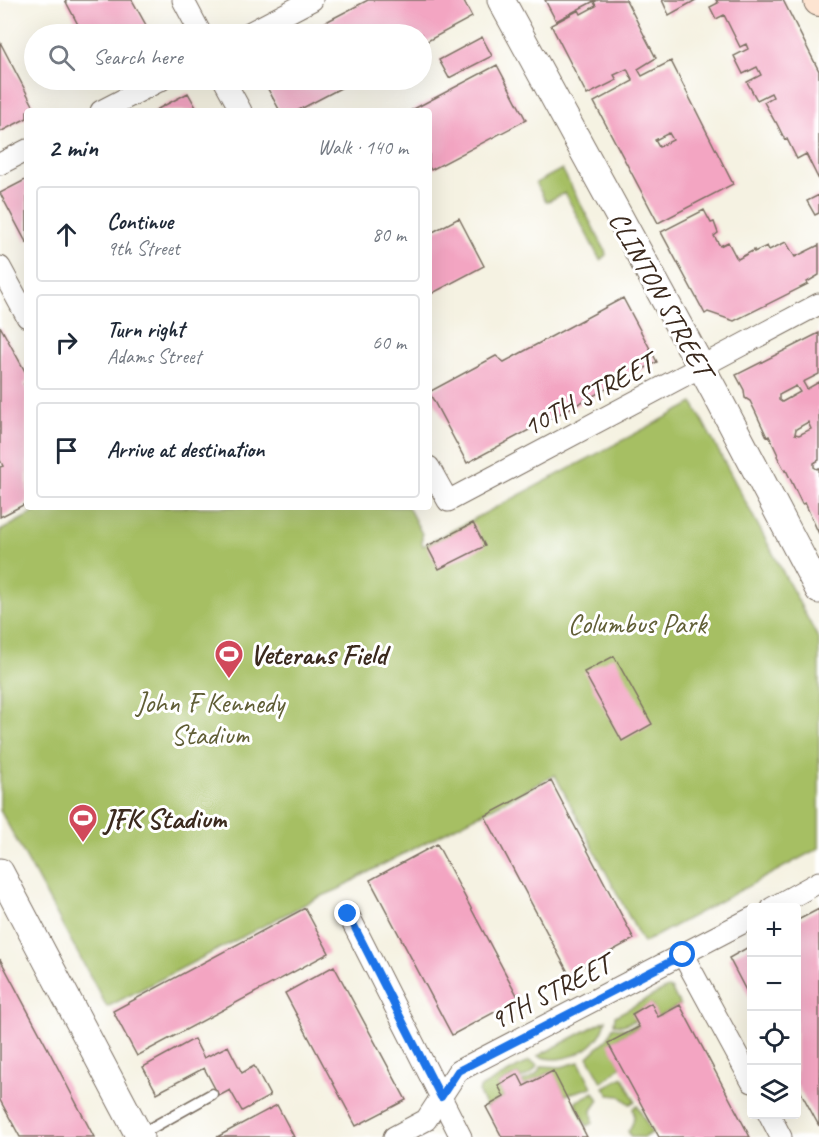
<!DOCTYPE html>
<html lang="en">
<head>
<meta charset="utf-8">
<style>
  :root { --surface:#fff; --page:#f2f2f3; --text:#1f2937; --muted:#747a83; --line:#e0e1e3 }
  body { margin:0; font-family:Caveat,sans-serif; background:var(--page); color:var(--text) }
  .controls { position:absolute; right:18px; bottom:18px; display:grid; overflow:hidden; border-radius:6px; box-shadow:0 6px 24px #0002 }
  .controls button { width:54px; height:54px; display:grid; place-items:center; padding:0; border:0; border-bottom:2px solid var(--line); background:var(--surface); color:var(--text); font:30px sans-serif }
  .stop { position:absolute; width:18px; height:18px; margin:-14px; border:4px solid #1a73e8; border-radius:50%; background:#fff }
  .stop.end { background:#1a73e8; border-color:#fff; box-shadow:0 2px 6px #0008 }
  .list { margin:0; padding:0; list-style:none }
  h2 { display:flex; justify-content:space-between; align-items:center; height:78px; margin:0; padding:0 24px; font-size:26px }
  h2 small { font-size:20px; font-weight:400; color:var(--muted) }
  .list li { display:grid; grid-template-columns:39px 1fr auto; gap:18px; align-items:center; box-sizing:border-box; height:96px; margin:0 12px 12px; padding:0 12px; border:2px solid var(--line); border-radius:6px }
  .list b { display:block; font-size:22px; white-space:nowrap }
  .list p { margin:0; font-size:20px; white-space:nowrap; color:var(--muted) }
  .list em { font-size:20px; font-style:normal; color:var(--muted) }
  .icon { flex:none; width:33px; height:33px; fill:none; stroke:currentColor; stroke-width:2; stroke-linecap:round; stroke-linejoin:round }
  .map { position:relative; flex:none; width:819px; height:1137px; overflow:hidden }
  .search { position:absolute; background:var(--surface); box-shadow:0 6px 24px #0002; left:24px; top:24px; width:408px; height:66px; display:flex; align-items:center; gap:15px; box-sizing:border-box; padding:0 21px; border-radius:33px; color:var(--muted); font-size:22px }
  .panel { position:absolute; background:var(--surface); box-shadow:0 6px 24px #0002; left:24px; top:108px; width:408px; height:402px; border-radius:6px }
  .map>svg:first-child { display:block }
  .green { fill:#a6bf64; stroke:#707441; stroke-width:1.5 }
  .building { fill:#f3a5c2; fill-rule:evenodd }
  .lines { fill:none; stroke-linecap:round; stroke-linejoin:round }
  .service-casing { stroke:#7c7063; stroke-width:13 }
  .minor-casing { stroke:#7c7063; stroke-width:23 }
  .tertiary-casing { stroke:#7c7063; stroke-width:29 }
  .secondary-casing { stroke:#7c7063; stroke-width:32 }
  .service { stroke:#fff; stroke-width:10 }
  .minor { stroke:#fff; stroke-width:21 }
  .tertiary { stroke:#fff; stroke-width:27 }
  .secondary { stroke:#fde4d1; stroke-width:30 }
  .route { stroke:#1a73e8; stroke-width:8 }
  .labels { text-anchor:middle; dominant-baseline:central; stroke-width:6; stroke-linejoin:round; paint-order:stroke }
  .street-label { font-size:28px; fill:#3b2a1e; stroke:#fff }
  .park-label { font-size:28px; fill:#605e36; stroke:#fff }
  .poi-label { font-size:28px; font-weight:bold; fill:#3b2a1e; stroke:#fff; text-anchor:start }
</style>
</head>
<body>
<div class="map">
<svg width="819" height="1137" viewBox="0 0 819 1137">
  <rect width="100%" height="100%" fill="#fff"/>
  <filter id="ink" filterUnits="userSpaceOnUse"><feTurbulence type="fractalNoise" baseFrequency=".0167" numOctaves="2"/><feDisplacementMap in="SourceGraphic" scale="12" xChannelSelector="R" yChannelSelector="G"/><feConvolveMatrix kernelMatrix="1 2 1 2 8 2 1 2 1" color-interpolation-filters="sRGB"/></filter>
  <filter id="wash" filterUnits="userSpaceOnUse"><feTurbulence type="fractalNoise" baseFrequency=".008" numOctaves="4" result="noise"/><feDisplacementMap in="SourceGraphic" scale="24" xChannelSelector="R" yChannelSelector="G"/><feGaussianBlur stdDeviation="1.35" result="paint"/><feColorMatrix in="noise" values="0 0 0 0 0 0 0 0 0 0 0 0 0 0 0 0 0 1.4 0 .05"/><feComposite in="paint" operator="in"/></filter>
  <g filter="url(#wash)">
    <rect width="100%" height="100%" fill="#f5f2e2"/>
    <!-- green -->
    <path class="green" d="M562,169L605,250L606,255L600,260L565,193L546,202L536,183Z
      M693,403L819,640V848L643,943L555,775L359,877L339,889L315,899L107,1007L0,810V531L44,507H408L422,534V543L423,546Z
      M667,988L671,989L680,1005L658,1017L651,1004L633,1013L636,1020L623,1025L614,1024L615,1016Z
      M606,1020C601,1049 564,1066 538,1056Z
      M638,1024L639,1027L609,1043L621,1066L610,1076L602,1082L588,1057L608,1038L613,1027L625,1029Z
      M529,1061L538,1065L532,1073L521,1079L518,1074L498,1085L504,1097L486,1107L479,1093L480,1088Z
      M579,1062L592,1087L565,1095L552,1071L524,1086L522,1082L536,1075L542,1066L561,1067Z
      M623,1077L635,1101L630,1104L620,1096L609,1095L604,1087Z
      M594,1092L599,1100L592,1110L593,1123L587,1126L575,1102Z
      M637,1105L652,1133L644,1137H631L628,1131C634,1124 635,1117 633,1108Z"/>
    <g id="blocks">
      <!-- building -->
      <path class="building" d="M65,0H132L151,34H83Z
        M368,0H463L472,17L422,44V34H303Z
        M545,0H596L556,21Z
        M598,0H626L656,58L638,69L642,76L671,61L733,184L658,223L594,102L633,81L627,69L614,75L617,80L587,95L551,25L579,10L581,14L596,6L594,2ZM669,133L673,140L659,147L655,140Z
        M662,0H696L669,15Z
        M716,0H783L819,71V180L806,154L797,159L787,139L785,140L776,122H775L764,102L773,97L771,93L757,100L747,82L761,75L757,67L743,74L734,56L748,49L746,44L740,47L724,15L716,19L710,7L718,3Z
        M482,37L492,56L449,78L439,60Z
        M0,42L36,111H27V118L0,132Z
        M497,65L526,120L431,170L429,167V111H410Z
        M263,80H356L297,111H280Z
        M188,93L198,111H154Z
        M27,179V244L0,193Z
        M819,195V213L815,215L807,201Z
        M704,210L711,223L714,222L718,233L714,236L720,246L728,242L736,257L738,259L754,250V252L767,246L769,250L786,242L795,257L819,245V275L807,282L808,284L734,321L708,312L705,314L661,232Z
        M459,218L484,266L429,295V234Z
        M623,298L657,362L467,463L429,392L496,356L504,362Z
        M0,326L27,375V382L24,384L27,388V503L0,517V467L3,466L0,460Z
        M819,333V374L803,382L807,389L819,382V460L814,463V467L817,469L819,468V534L805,503L802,504L786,470L785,471L777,456L778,455L769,436L767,437L755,411L750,401L745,398L744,390L736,375ZM796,386L800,392L782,402L779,400V395ZM808,422L811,429L799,435L795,434L796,429Z
        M473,523L485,546L439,569L427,546Z
        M614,656L652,724L622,741L584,672Z
        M551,781L634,939L569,974L485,816Z
        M437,844L519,999L452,1035L370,880Z
        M305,908L329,953L137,1056L113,1011Z
        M819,909V1126L796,1083V921Z
        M752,945V1002L729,958Z
        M0,959L48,1049L94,1137H20L0,1100Z
        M334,966L406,1100L356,1126L285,993Z
        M651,1003L658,1017L680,1005L750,1137H659L608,1043L639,1027L632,1014Z
        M194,1039L204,1058L228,1046L242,1073L254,1066L270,1096L242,1111L230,1090L219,1096L204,1068L157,1093L143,1067Z
        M553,1071L587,1137H502L486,1107L504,1097L498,1085L518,1074L524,1086Z
        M277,1105L294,1137H217Z"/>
    </g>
  </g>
  <g filter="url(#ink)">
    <use href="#blocks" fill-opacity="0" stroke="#7c7063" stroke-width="1.5"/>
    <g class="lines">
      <!-- service casing -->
      <g class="service-casing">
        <path id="service" d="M139,1135L212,1094"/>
      </g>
      <!-- minor casing -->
      <g class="minor-casing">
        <path id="minor" d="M183,0L201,34
          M247,34L312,0
          M224,80L241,111
          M101,111L161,80
          M0,164L27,150
          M0,267L27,317
          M429,467L448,501L819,304
          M772,908L819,882
          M348,914L461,1137
          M683,955L752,1082
          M769,1114L781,1137
          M394,1137L426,1120L458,1071L752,918"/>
      </g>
      <!-- tertiary casing -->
      <g class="tertiary-casing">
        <path id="tertiary" d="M501,0L716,394L819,590
          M0,872L140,1137"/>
      </g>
      <!-- secondary casing -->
      <g class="secondary-casing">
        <path id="secondary" d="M819,0V1"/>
      </g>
      <!-- service -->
      <use href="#service" class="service"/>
      <!-- minor -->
      <use href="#minor" class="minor"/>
      <!-- tertiary -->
      <use href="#tertiary" class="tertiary"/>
      <!-- secondary -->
      <use href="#secondary" class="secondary"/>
    </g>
  </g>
  <g class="lines" filter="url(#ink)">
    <!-- route -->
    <path class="route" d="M348,914L441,1097L458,1071L683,955"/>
  </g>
  <!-- icons -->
  <defs>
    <g id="stadium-pin" transform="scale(1.5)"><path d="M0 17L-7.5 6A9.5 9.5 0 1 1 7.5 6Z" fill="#d1495b" stroke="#fff"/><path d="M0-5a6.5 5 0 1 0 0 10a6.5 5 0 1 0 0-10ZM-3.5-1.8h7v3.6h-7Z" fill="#fff"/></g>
  </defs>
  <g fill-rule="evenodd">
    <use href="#stadium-pin" x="229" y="654"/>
    <use href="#stadium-pin" x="83" y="818"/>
  </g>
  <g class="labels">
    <!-- street labels -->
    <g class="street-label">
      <text transform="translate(661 294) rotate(61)">CLINTON STREET</text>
      <text transform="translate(588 395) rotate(-28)">10TH STREET</text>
      <text transform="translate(550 992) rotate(-27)">9TH STREET</text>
    </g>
    <!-- park labels -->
    <g class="park-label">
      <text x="637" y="623">Columbus Park</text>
      <text x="210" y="702">John F Kennedy<tspan x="210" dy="32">Stadium</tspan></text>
    </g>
    <!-- poi labels -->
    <g class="poi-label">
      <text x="250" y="654">Veterans Field</text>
      <text x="104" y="818">JFK Stadium</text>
    </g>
  </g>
</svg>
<div class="controls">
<button>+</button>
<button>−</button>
<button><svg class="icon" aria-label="locate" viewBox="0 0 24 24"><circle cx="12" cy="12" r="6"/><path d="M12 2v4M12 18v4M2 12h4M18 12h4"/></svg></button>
<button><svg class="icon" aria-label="layers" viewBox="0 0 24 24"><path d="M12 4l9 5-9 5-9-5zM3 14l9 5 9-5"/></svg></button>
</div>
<div class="stop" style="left:683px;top:955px"></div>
<div class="stop end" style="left:348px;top:914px"></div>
<div class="search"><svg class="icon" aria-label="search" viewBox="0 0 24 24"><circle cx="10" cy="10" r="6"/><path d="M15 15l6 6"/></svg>Search here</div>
<section class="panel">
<h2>2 min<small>Walk · 140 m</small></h2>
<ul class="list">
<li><svg class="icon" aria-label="ahead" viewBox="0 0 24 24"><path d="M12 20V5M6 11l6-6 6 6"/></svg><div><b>Continue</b><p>9th Street</p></div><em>80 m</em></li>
<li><svg class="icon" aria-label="right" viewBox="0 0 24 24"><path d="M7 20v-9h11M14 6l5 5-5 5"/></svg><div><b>Turn right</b><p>Adams Street</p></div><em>60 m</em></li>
<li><svg class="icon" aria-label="arrive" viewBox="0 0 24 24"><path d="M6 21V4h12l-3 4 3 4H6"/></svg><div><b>Arrive at destination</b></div></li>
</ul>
</section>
</div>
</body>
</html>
